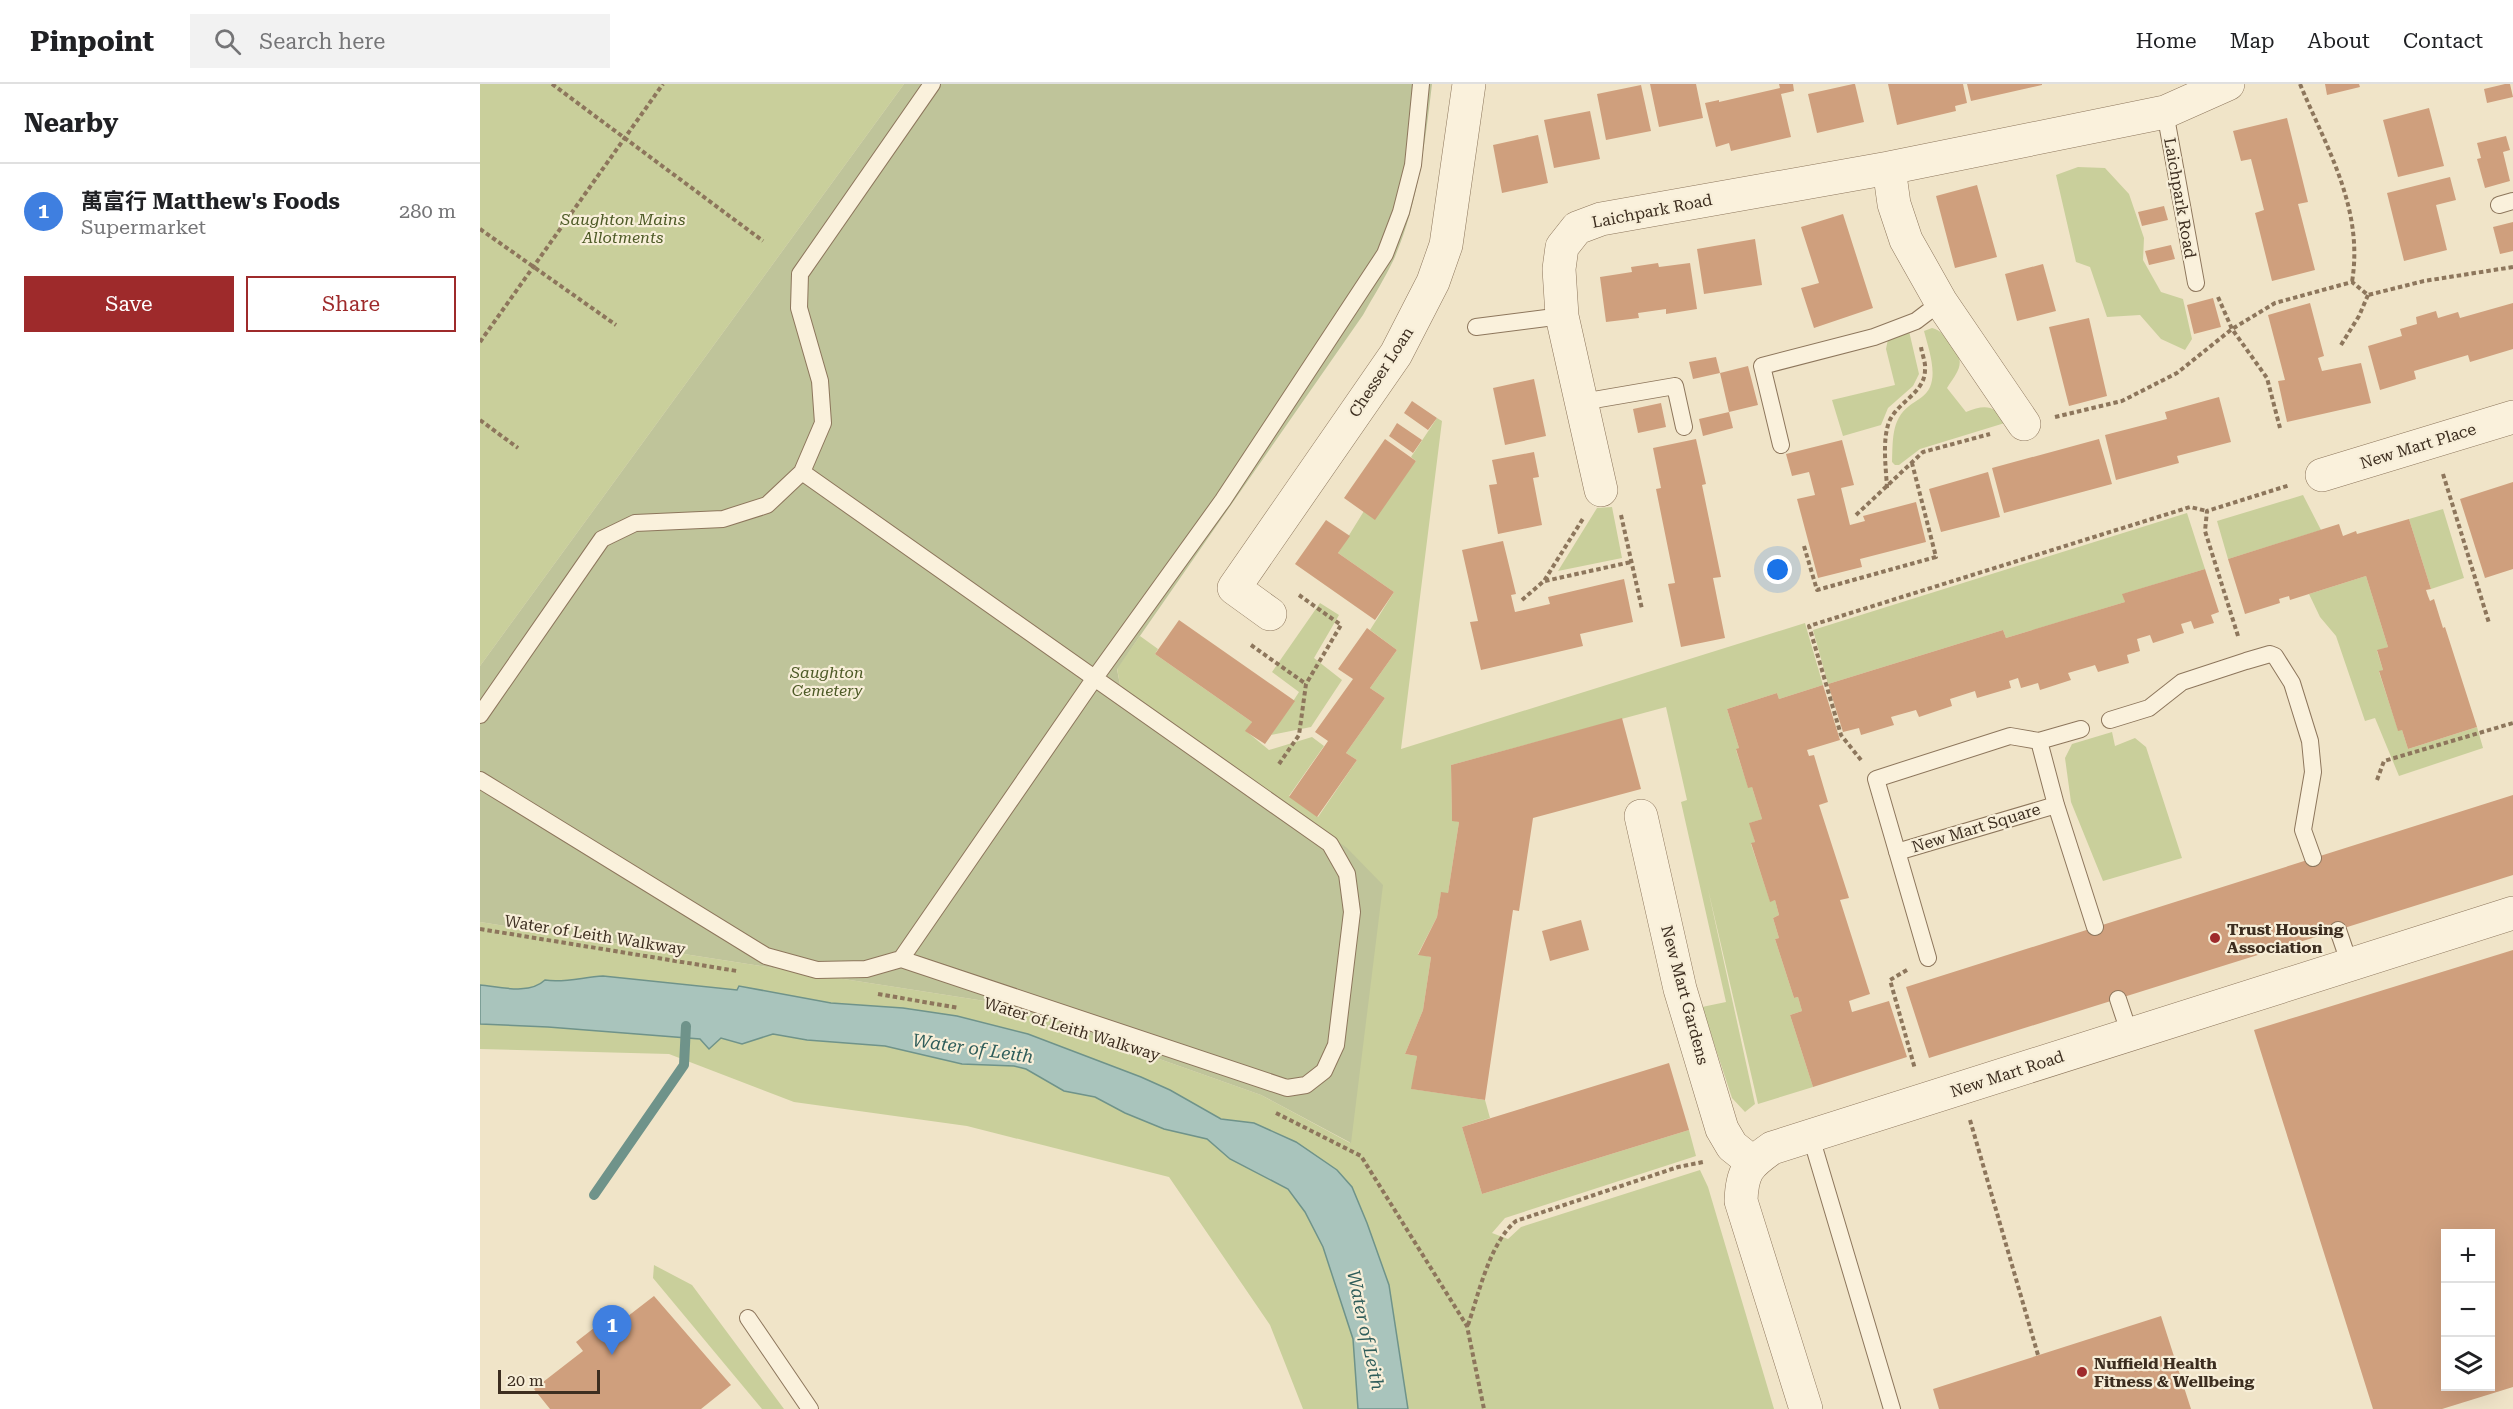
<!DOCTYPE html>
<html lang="en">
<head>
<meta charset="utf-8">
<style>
  :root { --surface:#fff; --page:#f2f2f2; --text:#202124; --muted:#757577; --line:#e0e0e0; --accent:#9e2a2b }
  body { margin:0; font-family:"Roboto Serif","Noto Sans SC",serif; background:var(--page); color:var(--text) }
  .controls { position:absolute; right:18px; bottom:18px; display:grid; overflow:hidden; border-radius:0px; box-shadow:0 6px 24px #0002 }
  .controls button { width:54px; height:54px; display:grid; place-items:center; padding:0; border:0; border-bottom:2px solid var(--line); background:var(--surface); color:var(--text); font:30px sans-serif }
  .scale { position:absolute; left:18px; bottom:15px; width:102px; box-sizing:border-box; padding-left:6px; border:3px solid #3d2e20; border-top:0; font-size:16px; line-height:21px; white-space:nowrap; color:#3d2e20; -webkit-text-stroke:4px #f7eed8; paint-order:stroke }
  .you { position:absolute; left:1298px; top:486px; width:21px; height:21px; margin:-15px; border:4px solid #fff; border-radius:50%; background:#1a73e8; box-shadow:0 0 0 9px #1a73e833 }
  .badge { display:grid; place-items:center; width:39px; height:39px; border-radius:50%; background:var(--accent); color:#fff; font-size:20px; font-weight:700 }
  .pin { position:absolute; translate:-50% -50px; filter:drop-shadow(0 2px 3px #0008) }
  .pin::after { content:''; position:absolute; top:32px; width:21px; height:18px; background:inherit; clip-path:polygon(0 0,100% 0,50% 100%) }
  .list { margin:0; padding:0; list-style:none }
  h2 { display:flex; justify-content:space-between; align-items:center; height:78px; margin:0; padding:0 24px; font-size:26px }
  h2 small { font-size:20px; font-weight:400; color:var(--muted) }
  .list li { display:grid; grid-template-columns:39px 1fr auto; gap:18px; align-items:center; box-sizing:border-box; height:96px; padding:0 24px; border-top:2px solid var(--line) }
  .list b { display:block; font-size:22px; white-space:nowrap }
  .list p { margin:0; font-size:20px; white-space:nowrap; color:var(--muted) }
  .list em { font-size:20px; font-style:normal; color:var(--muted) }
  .actions { display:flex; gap:12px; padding:18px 24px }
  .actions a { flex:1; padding:14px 0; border:2px solid var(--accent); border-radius:0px; text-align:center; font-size:21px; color:var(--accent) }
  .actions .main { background:var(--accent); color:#fff }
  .icon { flex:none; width:33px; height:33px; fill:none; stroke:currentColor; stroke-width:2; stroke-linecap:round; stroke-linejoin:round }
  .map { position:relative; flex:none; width:2033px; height:1325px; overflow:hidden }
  header { display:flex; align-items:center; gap:36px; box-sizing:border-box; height:84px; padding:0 30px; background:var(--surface); border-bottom:2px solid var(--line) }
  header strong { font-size:28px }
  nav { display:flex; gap:33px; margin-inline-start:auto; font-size:21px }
  .search { width:420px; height:54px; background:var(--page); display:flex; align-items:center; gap:15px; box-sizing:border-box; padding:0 21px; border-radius:0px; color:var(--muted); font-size:22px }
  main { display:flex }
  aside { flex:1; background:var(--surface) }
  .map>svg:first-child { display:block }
  .green { fill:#c9cf9b }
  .cemetery { fill:#bfc49a }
  .water { fill:#a9c4bc; stroke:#6f938a; stroke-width:1.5 }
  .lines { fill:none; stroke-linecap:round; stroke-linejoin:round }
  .stream { stroke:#6f938a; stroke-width:10 }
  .building { fill:#cf9f7d; fill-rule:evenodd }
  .service-casing { stroke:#8d765c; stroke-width:18 }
  .minor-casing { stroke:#8d765c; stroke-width:34 }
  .path { stroke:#8d765c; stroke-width:4; stroke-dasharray:4.5 3; stroke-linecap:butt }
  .service { stroke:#faf1dc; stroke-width:16 }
  .minor { stroke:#faf1dc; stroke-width:33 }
  .poi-dot { fill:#9e2a2b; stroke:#f7eed8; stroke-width:2 }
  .labels { text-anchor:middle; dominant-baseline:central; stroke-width:4.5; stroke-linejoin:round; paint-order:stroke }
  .street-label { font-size:16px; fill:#3d2e20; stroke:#f7eed8 }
  .park-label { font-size:16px; font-style:italic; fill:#4d5a26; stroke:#f7eed8 }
  .poi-label { font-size:16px; font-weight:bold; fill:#3d2e20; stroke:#f7eed8; text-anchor:start }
  .water-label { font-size:18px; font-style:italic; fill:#2f5d5a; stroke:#f7eed8 }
</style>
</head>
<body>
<header>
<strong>Pinpoint</strong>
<div class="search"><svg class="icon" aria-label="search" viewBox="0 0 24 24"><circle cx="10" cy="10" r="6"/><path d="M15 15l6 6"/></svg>Search here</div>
<nav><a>Home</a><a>Map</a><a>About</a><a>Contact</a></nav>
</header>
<main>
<aside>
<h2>Nearby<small></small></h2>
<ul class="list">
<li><span class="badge" style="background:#3f7fe0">1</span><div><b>萬富行 Matthew's Foods</b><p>Supermarket</p></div><em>280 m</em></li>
</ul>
<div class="actions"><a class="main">Save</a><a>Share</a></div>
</aside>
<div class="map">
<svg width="2033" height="1325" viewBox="0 0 2033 1325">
  <rect width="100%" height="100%" fill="#f0e4c8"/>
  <!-- green -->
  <path class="green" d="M0,0H424L0,582Z
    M1598,83L1625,84L1649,110L1664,154L1663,176L1681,208L1703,215L1712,255L1705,266L1681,255L1660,231L1627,233L1610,183L1596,178L1576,91Z
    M1452,244C1461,246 1464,252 1470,259C1487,278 1479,286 1467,304L1486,328C1505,320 1514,321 1528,338L1440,365L1419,381H1415L1412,378C1413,357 1411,336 1429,322C1437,316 1446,312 1450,303C1457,287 1448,263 1444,247Z
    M1429,247L1439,290L1433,302L1408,324L1401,341L1363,352L1352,316L1415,301L1406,265L1408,255Z
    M957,334L962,337L921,665L1325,539L1343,601L1299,615L1297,609L1247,625L1259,664L1256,666L1268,703H1272L1282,735L1270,739L1275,758L1271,760L1290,817L1295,816L1299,831L1293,834L1299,854L1295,855L1314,914L1318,913L1322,927L1310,931L1333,1003L1278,1020L1228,805L1275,1020L1265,1028L1252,1014L1222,923L1246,918L1201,718L1207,716L1186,623L971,681L972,736L979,738L968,809H961L957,833L938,870L951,873L943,926L925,970L937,972L932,1005L1005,1016L1010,1034L982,1043L1002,1110L1209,1046L1216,1072L1025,1134L1012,1149L1028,1155L1041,1143L1220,1086L1228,1103L1294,1325H823L790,1241L689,1093L487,1042L314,1018L189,970L0,965V838L524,920L781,1011L870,1059L640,601L637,584L660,552L678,565L675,570L772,638L766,647L789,666L832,653L844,662L809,712L838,733L877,676L866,669L905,614L890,604L917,566L890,546L914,508L858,469L884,427L936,377L931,373Z
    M1823,411L1841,446L1748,475L1737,437Z
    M1132,423L1142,474L1078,487L1117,424Z
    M1963,425L1984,494L1951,505L1929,435Z
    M1707,429L1725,485L1643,510L1645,518L1526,554L1523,546L1348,600L1333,546Z
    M1886,492L1908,563L1897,567L1903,586L1899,588L1918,646H1922L1928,665L1997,643L2003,664L1919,692L1895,634L1885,637L1856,552L1840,533L1829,510Z
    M840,519L859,531L834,574L862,596L831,643L791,651L819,608L792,588Z
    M1632,648L1635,662L1655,654L1666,663L1702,774L1623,797L1591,718L1585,674L1592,660Z
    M174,1181L212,1201L304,1325H282L173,1194Z"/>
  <!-- cemetery -->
  <path class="cemetery" d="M424,0H952C945,59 938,120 914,175C905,194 893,213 883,231L637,585L640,601L867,764L903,801L871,1059L781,1011L524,920L0,838V582Z"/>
  <!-- water -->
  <path class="water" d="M123,892L257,906L259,902L351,919L423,924L477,932L548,950L661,993L690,1006L741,1035L774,1039L816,1058L857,1086L872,1103L887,1139L909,1201L928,1325H878L873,1255L843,1163L825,1128L808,1105L750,1075L727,1055L684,1045L645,1029L615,1013L584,1007L546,985L534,982L482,980L405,962L327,956L293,950L262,960L241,954L229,965L220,955L68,943L0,940V901C21,903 49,911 65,896C85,899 103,893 123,892Z"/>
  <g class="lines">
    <!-- stream -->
    <path class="stream" d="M114,1111L204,981L206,942"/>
  </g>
  <!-- building -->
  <path class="building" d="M1170,0H1216L1223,34L1179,43Z
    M1299,0H1313L1314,7L1301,10L1311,53L1251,67L1249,59L1236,63L1225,19L1239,16V18L1300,4Z
    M1373,0H1375L1384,38L1337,49L1328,10Z
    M1408,0H1483L1487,19L1475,22L1476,27L1417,41Z
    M1487,0H1562V1L1491,17Z
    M1845,0H1879L1880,3L1847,11Z
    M2025,0H2030L2033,13L2007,19L2004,5Z
    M1161,1L1171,47L1126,56L1117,10Z
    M1949,24L1964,82L1918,93L1903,36Z
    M1110,27L1120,75L1074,84L1064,36Z
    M1807,34L1828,118L1818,120L1835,186L1792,197L1775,129L1784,126L1771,75L1761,77L1753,47Z
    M1058,51L1068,99L1022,109L1013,61Z
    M2026,52L2030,66L2023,68L2030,97L2005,104L1997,75L2001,74L1997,59Z
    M1970,93L1976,116L1956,121L1967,166L1924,177L1907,109Z
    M1497,101L1517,173L1475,184L1456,112Z
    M1684,122L1688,136L1662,142L1658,128Z
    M1363,130L1393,224L1334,244L1321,204L1339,199L1321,143Z
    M2033,138V167L2020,170L2013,143Z
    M1275,155L1282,201L1224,210L1217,165Z
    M1691,161L1695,175L1669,181L1665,167Z
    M1178,179L1179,183L1210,179L1217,225L1186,230V225L1158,229L1159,234L1126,238L1120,193L1152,188L1151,183Z
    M1563,180L1576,227L1537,237L1525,190Z
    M1733,214L1741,243L1714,250L1707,221Z
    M1830,219L1844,272L1838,274L1842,287L1881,279L1891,319L1807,338L1798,297L1805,296L1788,231Z
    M2033,219V265L1990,278L1988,271L1934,287L1936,295L1900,306L1888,262L1922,252L1920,245L1937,240L1936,233L1956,227L1958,234L1978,228L1980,234Z
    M1609,234L1627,312L1589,322L1569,243Z
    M1236,273L1240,289L1268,282L1278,321L1249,328L1240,289L1213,295L1209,278Z
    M1054,295L1066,352L1025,361L1013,304Z
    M1739,313L1751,358L1697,372L1699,379L1636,396L1625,351L1687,335L1685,328Z
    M932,317L957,334L948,346L924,329Z
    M1181,319L1186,343L1158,349L1153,325Z
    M1249,328L1253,344L1223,352L1219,335Z
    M917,339L942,356L933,369L909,352Z
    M905,355L936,377L895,436L864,414Z
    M1216,355L1226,400L1222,401L1241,493L1233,494L1245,554L1201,563L1188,500L1195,499L1176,405L1181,404L1173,364Z
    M1619,355L1632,400L1524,429L1512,384Z
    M1362,356L1374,401L1361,404L1370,441L1385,437L1383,432L1436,418L1446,458L1380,475L1382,483L1338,494L1317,415L1335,411L1329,388L1312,392L1306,370Z
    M1054,368L1059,393L1053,394L1062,441L1018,450L1009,401L1017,400L1012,376Z
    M1508,388L1520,433L1461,448L1449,405Z
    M2033,398V485L2005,494L1980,415Z
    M1929,435L1951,505L1946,506L1948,512L1950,517L1954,515L1963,544L1965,543L1997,643L1928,665L1922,646L1918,647L1899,587L1903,586L1897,566L1908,563L1886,492L1810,516L1809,512L1799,515L1800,519L1765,530L1748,475L1859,440L1863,452L1876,447L1877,450Z
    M846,436L870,452L858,469L914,508L895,536L815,480Z
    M1023,457L1036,510L1031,511L1035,528L1070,520L1068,513L1144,495L1153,538L1100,550L1103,562L1001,586L990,538L998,537L982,466Z
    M1725,485L1739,528L1731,531L1734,539L1714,545L1711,537L1701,540L1704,549L1673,559L1670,551L1657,555L1660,567L1647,571L1649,579L1618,588L1615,581L1612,582L1588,589L1591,596L1560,606L1558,599L1541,604L1538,594L1529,597L1531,604L1497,614L1495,607L1470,615L1472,622L1439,633L1436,626L1411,633L1414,641L1381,651L1379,644L1363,648L1348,600L1523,546L1526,554L1585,536L1645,518L1642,510Z
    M699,536L815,617L785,660L765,647L772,638L675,570Z
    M887,544L917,566L890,604L905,614L866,669L877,676L837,733L809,713L848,657L835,648L873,595L858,585Z
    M1343,601L1360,656L1327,666L1329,672L1334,671L1348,718L1339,721L1369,814L1360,816L1390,910L1369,917L1372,928L1409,917L1427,973L1333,1003L1310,931L1322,927L1318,913L1314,914L1295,855L1299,854L1293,834L1299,831L1295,816L1290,818L1271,759L1275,758L1269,739L1282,735L1272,703L1268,704L1256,665L1259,664L1247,625L1297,609L1299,615Z
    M1142,634L1161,705L1053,734L1039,827L1033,826L1005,1016L931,1005L937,972L925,970L943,926L951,873L938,871L957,833L961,808L968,809L979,738L972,737L971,681Z
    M2033,711V791L1449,974L1426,903Z
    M1101,836L1109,866L1070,877L1062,847Z
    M2033,866V1303L1962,1325H1893L1774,946ZM1966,1150H2010V1302H1966Z
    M1189,979L1209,1046L1002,1110L982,1043Z
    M174,1212L251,1301L221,1325H70L54,1305L103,1267L96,1258L123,1237L130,1246Z
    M1681,1232L1711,1325H1459L1453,1305Z"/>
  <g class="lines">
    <!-- service casing -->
    <g class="service-casing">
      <path id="service" d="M1685,28L1716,199
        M2019,121L2033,117
        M996,243L1082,232
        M1102,318L1195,302L1204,343
        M1301,361L1282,282L1394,253L1436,237L1461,218
        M322,388L850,760L867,790L872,828L856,961L844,987L826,1001L807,1004L421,875
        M0,631L122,455L155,439L243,435L287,421L322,388L343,339L340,297L319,224L320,190L452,0
        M1630,636L1669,624L1702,598L1766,577L1790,570L1795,572L1812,599L1830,657L1833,688L1823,746L1833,774
        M1601,645L1559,657L1576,721L1615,843
        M0,696L286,872L337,886L386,885L421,875L614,595L743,416L905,170L921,128L933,81L941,0
        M1417,768L1576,721
        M1858,846L1870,881
        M1448,874L1396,695L1530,652L1559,657
        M1638,915L1650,951
        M1331,1053L1412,1325
        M268,1234L330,1325"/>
    </g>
    <!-- minor casing -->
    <g class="minor-casing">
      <path id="minor" d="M1409,84L1414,120L1426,156L1461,218L1544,340
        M1842,391L2033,333
        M1121,406L1082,232L1079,185L1082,163L1097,144L1121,135L1409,84L1685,28L1748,0
        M790,530L754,504L916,270L953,198L966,161L989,0
        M1161,732L1200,905L1242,1045L1252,1062L1272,1078
        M1326,1325L1261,1117C1262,1087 1268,1081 1292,1064L2033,829"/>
    </g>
    <!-- path -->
    <path class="path" d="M72,0L283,157
      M1820,0C1847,65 1884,125 1872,198
      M0,145L136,241
      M1738,213L1752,245L1787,294L1800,344
      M0,258L183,0
      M1861,261L1879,232L1888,211
      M1575,333L1642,317L1697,289L1752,245L1795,219L1872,198L1888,211L1944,197L2033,183
      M0,336L38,364
      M1963,390L2009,539
      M1407,404C1406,384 1402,357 1409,338C1417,318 1445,309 1445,286C1446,279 1442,270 1441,263
      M1141,431L1162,525
      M1376,431L1443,368L1510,350
      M1324,462L1337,506L1456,473L1432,379
      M1065,497L1151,478
      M1042,516L1064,497L1104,433
      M1758,552L1725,447L1727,427L1810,401
      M771,561L826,600
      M1381,676L1361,651L1329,542L1710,423L1727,427
      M799,680L819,651L826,600L861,541L819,511
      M1897,696L1904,677L2033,639
      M0,845L257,887
      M1427,886L1410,896L1435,985
      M398,910L479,924
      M796,1029L881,1072L987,1242L1004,1325
      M1490,1036L1558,1271
      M988,1241C999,1209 1010,1158 1036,1137L1198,1083L1223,1078"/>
    <!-- service -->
    <use href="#service" class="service"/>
    <!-- minor -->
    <use href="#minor" class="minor"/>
  </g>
  <!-- markers -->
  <g class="poi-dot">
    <circle cx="1735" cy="854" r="6"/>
    <circle cx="1602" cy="1288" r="6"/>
  </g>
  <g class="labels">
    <!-- street labels -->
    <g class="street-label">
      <text transform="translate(1700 114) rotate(80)">Laichpark Road</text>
      <text transform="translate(1172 127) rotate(-11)">Laichpark Road</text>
      <text transform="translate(901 288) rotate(-57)">Chesser Loan</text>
      <text transform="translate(1938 362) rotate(-17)">New Mart Place</text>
      <text transform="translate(1496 744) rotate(-17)">New Mart Square</text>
      <text transform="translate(115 851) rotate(9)">Water of Leith Walkway</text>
      <text transform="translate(1205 911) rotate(75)">New Mart Gardens</text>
      <text transform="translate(592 945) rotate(17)">Water of Leith Walkway</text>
      <text transform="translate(1527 990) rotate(-18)">New Mart Road</text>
    </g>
    <!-- park labels -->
    <g class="park-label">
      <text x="143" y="135">Saughton Mains<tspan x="143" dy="18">Allotments</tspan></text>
      <text x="347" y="588">Saughton<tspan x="347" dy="18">Cemetery</tspan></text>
    </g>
    <!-- poi labels -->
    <g class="poi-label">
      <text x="1747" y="845">Trust Housing<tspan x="1747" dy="18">Association</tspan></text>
      <text x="1614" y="1279">Nuffield Health<tspan x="1614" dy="18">Fitness &amp; Wellbeing</tspan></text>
    </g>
    <!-- water labels -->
    <g class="water-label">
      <text transform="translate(493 964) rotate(8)">Water of Leith</text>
      <text transform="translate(886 1246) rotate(78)">Water of Leith</text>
    </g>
  </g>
</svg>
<div class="controls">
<button>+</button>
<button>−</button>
<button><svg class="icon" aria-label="layers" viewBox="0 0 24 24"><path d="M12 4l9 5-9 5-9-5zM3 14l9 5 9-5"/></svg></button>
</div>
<div class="scale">20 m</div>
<div class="you"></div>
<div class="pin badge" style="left:132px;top:1271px;background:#3f7fe0">1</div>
</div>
</main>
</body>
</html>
